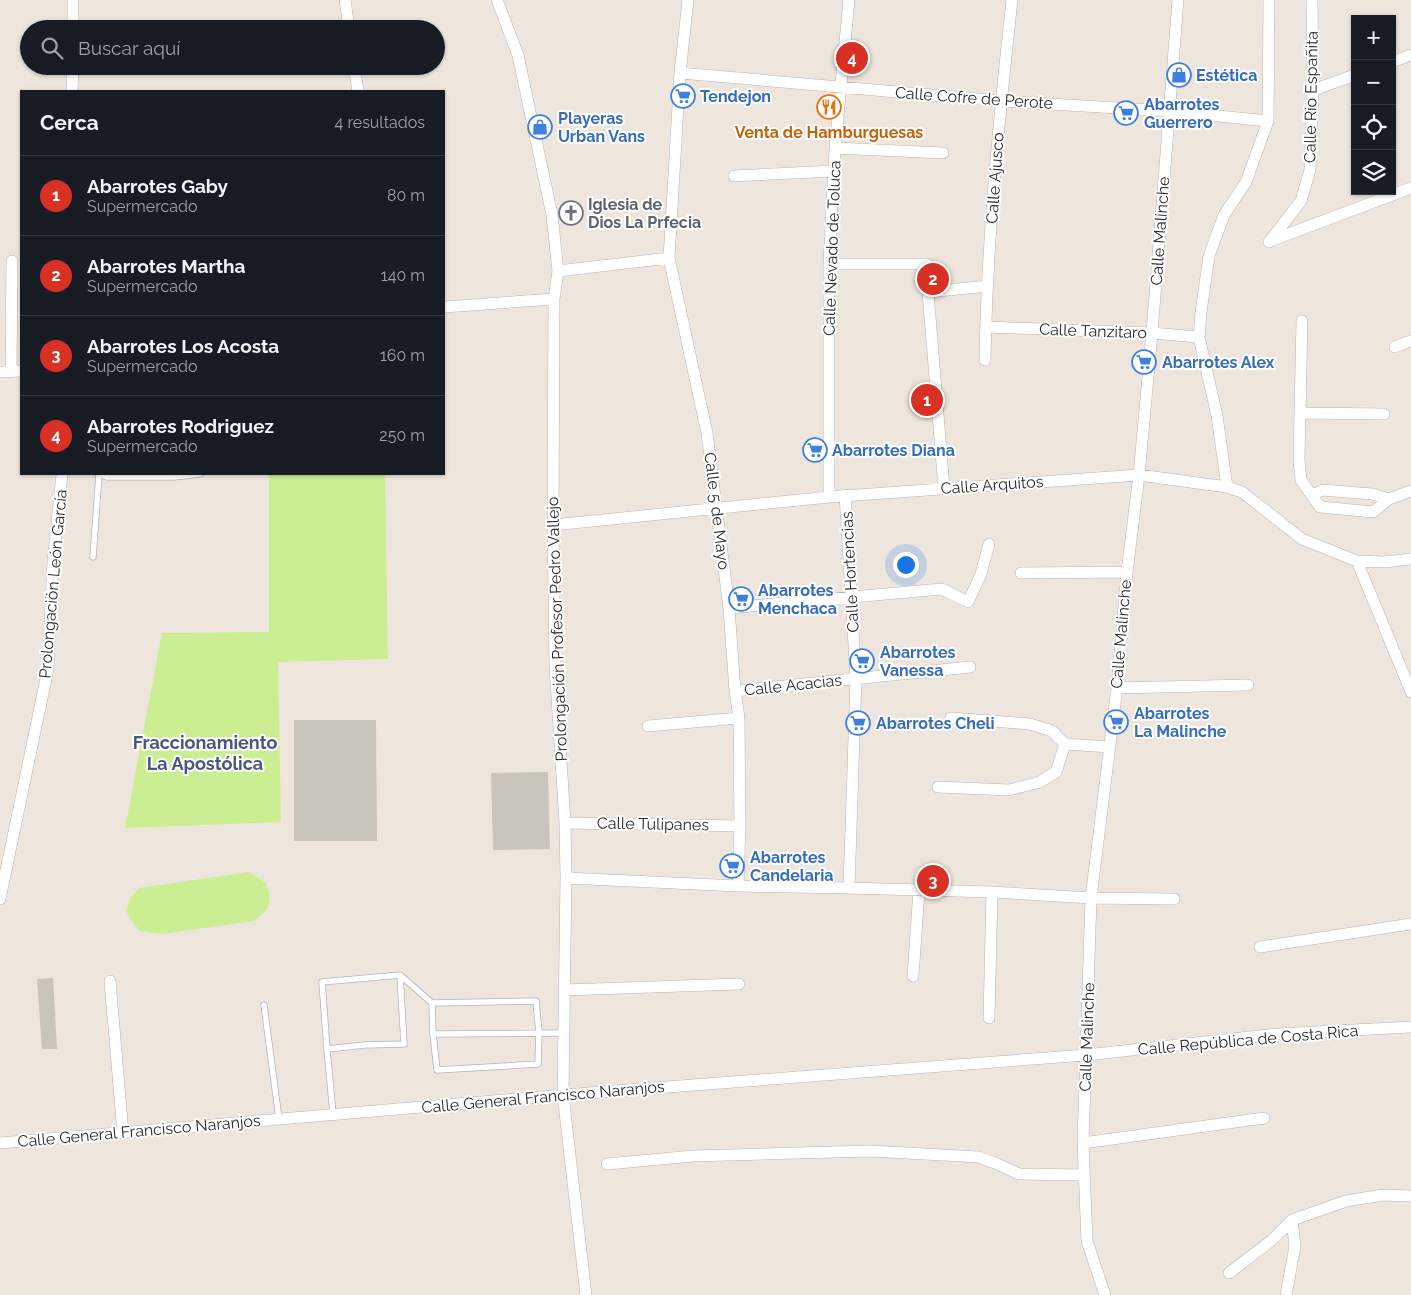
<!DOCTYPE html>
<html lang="es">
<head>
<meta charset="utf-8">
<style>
  :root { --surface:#171b24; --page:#242831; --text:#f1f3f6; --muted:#9ea1a6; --line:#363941; --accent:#d93025 }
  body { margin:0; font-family:Raleway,sans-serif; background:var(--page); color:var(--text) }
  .controls { position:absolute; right:15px; top:15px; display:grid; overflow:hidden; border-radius:0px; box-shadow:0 1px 4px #0004 }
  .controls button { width:45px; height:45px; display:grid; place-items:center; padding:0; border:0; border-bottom:1px solid var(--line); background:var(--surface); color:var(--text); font:25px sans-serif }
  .you { position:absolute; left:905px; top:564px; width:18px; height:18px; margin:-12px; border:4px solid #fff; border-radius:50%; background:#1a73e8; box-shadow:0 0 0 8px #1a73e833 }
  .badge { display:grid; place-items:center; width:32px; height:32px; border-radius:50%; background:var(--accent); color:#fff; font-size:16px; font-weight:700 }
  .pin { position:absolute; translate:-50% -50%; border:2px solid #fff; box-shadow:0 1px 5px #0006 }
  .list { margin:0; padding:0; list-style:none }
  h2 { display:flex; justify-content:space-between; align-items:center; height:65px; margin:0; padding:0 20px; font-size:21px }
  h2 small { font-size:16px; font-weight:400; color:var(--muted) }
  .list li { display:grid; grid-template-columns:32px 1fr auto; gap:15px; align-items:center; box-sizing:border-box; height:80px; padding:0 20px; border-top:1px solid var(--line) }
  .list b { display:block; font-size:19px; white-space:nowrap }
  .list p { margin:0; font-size:16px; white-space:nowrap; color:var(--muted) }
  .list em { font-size:16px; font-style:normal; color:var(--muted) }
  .icon { flex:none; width:28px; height:28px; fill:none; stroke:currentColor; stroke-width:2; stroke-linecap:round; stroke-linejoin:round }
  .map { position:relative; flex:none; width:1411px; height:1295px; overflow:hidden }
  .search { position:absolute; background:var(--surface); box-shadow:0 1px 4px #0004; left:20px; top:20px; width:425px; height:55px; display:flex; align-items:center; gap:12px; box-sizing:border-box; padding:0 18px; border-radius:28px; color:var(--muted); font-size:19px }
  .panel { position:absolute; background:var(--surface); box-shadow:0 1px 4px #0004; left:20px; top:90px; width:425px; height:385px; border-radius:0px }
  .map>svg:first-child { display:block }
  .pitch { fill:#ccee93 }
  .building { fill:#c9c4bc }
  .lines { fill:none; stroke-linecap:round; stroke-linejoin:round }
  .lane-casing { stroke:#b2b5c0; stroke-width:7 }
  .street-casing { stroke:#b2b5c0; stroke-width:12 }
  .lane { stroke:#fff; stroke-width:5.5 }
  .street { stroke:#fff; stroke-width:11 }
  .labels { text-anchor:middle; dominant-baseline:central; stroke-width:4; stroke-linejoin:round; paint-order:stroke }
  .shop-label { font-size:16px; font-weight:bold; fill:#366cbe; stroke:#fff; text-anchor:start }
  .street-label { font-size:16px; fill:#2c2c2c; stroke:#fff }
  .food-label { font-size:16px; font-weight:bold; fill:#c56008; stroke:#fff }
  .worship-label { font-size:16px; font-weight:bold; fill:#5b616d; stroke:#fff; text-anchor:start }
  .neighbourhood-label { font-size:18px; font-weight:bold; fill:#49567f; stroke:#fff }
</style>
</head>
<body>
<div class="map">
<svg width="1411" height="1295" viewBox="0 0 1411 1295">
  <rect width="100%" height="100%" fill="#eee6dd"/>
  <!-- pitch -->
  <path class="pitch" d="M269,474H385L388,659L278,662L281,822L125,828L162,633L269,632Z
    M250,872L266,883C272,903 272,908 254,921L162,934L140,931L131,920L126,911L130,898L139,888Z"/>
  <!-- building -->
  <path class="building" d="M294,720H376L377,841H294Z
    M548,772L550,849L493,850L491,773Z
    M53,978L57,1049H42L37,979Z"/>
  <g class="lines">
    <!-- lane casing -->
    <g class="lane-casing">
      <path id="lane" d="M99,474L107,477H174L200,474
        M93,557L99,474
        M400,975L404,1044L365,1045L327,1049L322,982L400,975L432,1003L433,1034L563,1033
        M432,1003L536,1001L539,1033L538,1064L437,1070L433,1034
        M264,1005L279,1119
        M327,1049L333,1114"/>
    </g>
    <!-- street casing -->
    <g class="street-casing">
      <path id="street" d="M345,0L349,29
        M497,0L518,55L552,215L558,271L554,299L553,525L555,666L565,823L566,878L563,1095L586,1295
        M688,0L680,73L669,258L707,433L729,608L735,691L739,718L740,826L738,886
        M73,29V0
        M1392,62L1411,55
        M354,66L358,91
        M680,73L1001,101L1169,111L1268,121
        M1313,90L1355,75
        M72,91L73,66
        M835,148L943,153
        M734,176L834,171
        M1270,241L1411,188
        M1269,242L1301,201L1310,170L1313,90L1312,0
        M829,264H927L928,292L944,488
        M558,271L669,258
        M928,292L988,286
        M444,307L554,299
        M1302,321L1299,460L1301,480L1320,507L1373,512L1389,499L1411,491
        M986,327L1152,333L1199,337
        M1395,347L1411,341
        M985,360C987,240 999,119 1012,0
        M11,371L12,261
        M0,372L21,371
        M1300,413L1384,414
        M1227,487L1217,416L1199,337L1201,312L1209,256L1224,215L1246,182L1268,121L1269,0
        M845,495L856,678L849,888
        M1311,495L1323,490L1372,494L1389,499
        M829,497V264L835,148L849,0
        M553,525L829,497L1139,475L1227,487L1242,492L1302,539L1357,561L1384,562L1411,559
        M1357,561L1411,692
        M1021,573L1127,572
        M729,608L942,589L968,602L981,574L989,544
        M1117,688L1248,685
        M735,691L970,667
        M951,718L1030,724L1052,731L1065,744L1110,747
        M648,726L739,718
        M938,787L1009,790L1040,782L1056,772L1065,744
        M565,823L740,826
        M566,878L738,886L849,888L992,892L1091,898L1174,899
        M0,899L48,669L53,562L62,474
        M1260,947L1411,924
        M913,976L919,890
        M110,981L123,1133
        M565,990L739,984
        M989,1018L992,892
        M0,1143L563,1095L1086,1055L1278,1034L1411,1027
        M1083,1143L1264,1118
        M607,1164L693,1156L870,1151L979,1157L995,1163L1019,1174L1084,1175
        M1229,1273L1272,1240L1292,1220L1346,1201L1383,1195L1411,1196
        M1105,1295L1087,1241L1083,1143L1091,898L1117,688L1127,572L1139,475L1152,333L1178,0
        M1286,1295L1295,1246L1292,1220"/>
    </g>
    <!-- lane -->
    <use href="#lane" class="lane"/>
    <!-- street -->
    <use href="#street" class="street"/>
  </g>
  <!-- icons -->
  <defs>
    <g id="shop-ring" transform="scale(1.25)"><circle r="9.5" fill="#fff" stroke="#3f7fe0" stroke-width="1.5"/><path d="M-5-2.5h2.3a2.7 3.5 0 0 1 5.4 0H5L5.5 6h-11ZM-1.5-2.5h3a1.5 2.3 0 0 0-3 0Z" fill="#3f7fe0"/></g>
    <g id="supermarket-ring" transform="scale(1.25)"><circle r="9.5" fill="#fff" stroke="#3f7fe0" stroke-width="1.5"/><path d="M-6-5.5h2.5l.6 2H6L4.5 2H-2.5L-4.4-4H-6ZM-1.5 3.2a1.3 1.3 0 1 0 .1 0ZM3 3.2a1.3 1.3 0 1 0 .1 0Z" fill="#3f7fe0"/></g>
    <g id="restaurant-ring" transform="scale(1.25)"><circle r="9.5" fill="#fff" stroke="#e8710a" stroke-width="1.5"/><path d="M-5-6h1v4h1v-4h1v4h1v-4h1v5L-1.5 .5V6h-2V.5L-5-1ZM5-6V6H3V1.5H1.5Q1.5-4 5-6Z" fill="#e8710a"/></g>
    <g id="church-ring" transform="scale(1.25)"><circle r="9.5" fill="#fff" stroke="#6b7280" stroke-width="1.5"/><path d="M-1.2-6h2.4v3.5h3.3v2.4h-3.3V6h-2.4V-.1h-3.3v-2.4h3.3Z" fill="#6b7280"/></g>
  </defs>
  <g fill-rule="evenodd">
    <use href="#shop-ring" x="1179" y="75"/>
    <use href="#supermarket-ring" x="683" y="96"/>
    <use href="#restaurant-ring" x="829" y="107"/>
    <use href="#supermarket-ring" x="1126" y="113"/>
    <use href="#shop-ring" x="540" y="127"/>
    <use href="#church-ring" x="571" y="213"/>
    <use href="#supermarket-ring" x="1144" y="362"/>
    <use href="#supermarket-ring" x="815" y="450"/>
    <use href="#supermarket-ring" x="741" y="599"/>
    <use href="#supermarket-ring" x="862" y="661"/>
    <use href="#supermarket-ring" x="1116" y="722"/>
    <use href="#supermarket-ring" x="858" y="723"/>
    <use href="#supermarket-ring" x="732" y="866"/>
  </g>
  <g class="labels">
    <!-- shop labels -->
    <g class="shop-label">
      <text x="1196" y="75">Estética</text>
      <text x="700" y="96">Tendejon</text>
      <text x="1144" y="104">Abarrotes<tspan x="1144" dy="18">Guerrero</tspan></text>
      <text x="558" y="118">Playeras<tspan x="558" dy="18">Urban Vans</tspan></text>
      <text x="1162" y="362">Abarrotes Alex</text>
      <text x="832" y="450">Abarrotes Diana</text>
      <text x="758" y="590">Abarrotes<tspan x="758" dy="18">Menchaca</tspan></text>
      <text x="880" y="652">Abarrotes<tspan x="880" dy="18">Vanessa</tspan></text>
      <text x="1134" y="713">Abarrotes<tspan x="1134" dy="18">La Malinche</tspan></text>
      <text x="876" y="723">Abarrotes Cheli</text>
      <text x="750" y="857">Abarrotes<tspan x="750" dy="18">Candelaria</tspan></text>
    </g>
    <!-- street labels -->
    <g class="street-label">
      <text transform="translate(1311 97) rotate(-89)">Calle Río Españita</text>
      <text transform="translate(974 98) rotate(4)">Calle Cofre de Perote</text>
      <text transform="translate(995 178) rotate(-86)">Calle Ajusco</text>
      <text transform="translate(1160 231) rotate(-86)">Calle Malinche</text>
      <text transform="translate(832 248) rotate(-88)">Calle Nevado de Toluca</text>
      <text transform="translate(1093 331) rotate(2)">Calle Tanzitaro</text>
      <text transform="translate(992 485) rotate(-4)">Calle Arquitos</text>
      <text transform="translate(717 511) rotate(83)">Calle 5 de Mayo</text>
      <text transform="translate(850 572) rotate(-93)">Calle Hortencias</text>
      <text transform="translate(53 584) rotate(-85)">Prolongación León García</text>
      <text transform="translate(557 629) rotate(-92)">Prolongación Profesor Pedro Vallejo</text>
      <text transform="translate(1121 634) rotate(-85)">Calle Malinche</text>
      <text transform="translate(793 685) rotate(-6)">Calle Acacias</text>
      <text transform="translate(653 824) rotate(1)">Calle Tulipanes</text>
      <text transform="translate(1087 1037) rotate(-88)">Calle Malinche</text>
      <text transform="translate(1248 1040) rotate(-5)">Calle República de Costa Rica</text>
      <text transform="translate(543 1097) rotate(-5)">Calle General Francisco Naranjos</text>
      <text transform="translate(139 1131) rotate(-5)">Calle General Francisco Naranjos</text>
    </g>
    <!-- food labels -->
    <g class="food-label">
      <text x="829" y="132">Venta de Hamburguesas</text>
    </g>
    <!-- worship labels -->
    <g class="worship-label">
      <text x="588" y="204">Iglesia de<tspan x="588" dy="18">Dios La Prfecia</tspan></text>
    </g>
    <!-- neighbourhood labels -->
    <g class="neighbourhood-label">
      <text x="205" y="742">Fraccionamiento<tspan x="205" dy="21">La Apostólica</tspan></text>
    </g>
  </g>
</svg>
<div class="controls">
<button>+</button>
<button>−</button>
<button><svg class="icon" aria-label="locate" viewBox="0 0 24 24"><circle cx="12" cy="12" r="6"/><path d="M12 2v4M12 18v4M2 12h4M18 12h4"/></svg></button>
<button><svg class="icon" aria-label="layers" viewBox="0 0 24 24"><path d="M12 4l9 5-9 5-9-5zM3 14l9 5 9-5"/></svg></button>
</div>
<div class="you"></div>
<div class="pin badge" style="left:927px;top:400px">1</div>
<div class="pin badge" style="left:933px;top:279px">2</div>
<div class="pin badge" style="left:933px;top:881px">3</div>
<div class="pin badge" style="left:852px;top:58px">4</div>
<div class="search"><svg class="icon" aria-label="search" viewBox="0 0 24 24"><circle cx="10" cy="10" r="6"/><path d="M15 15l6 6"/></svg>Buscar aquí</div>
<section class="panel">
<h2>Cerca<small>4 resultados</small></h2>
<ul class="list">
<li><span class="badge">1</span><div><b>Abarrotes Gaby</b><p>Supermercado</p></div><em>80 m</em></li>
<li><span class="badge">2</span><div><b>Abarrotes Martha</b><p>Supermercado</p></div><em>140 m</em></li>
<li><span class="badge">3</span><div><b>Abarrotes Los Acosta</b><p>Supermercado</p></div><em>160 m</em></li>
<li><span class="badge">4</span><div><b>Abarrotes Rodriguez</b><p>Supermercado</p></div><em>250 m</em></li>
</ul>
</section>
</div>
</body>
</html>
